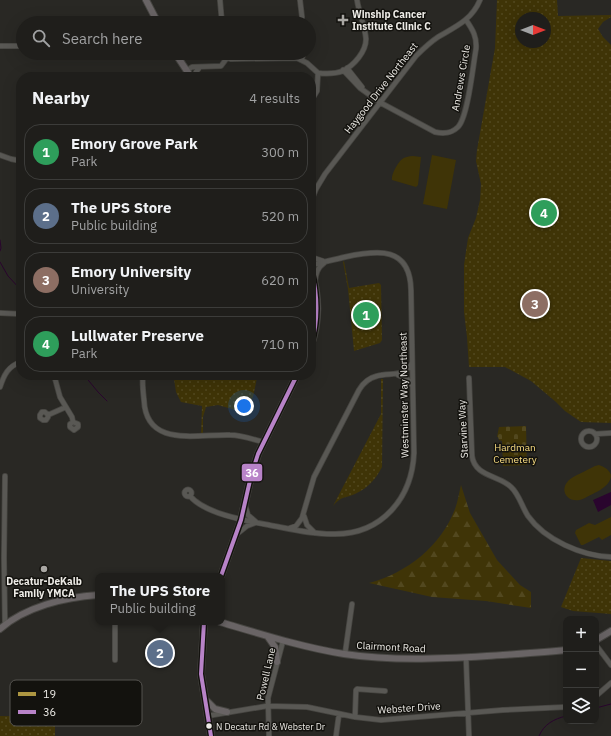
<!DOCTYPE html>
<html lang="en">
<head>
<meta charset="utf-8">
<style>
  :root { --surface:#1f1e1b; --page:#272724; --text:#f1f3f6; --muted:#a1a2a3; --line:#3c3c3a; --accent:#a9a7a3 }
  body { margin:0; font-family:"IBM Plex Sans",sans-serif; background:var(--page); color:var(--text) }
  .controls { position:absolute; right:12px; bottom:12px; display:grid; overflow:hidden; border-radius:8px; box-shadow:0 4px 16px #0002 }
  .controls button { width:36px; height:36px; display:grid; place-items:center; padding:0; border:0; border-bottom:1px solid var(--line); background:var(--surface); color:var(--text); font:20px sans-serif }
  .compass { position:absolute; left:515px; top:12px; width:36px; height:36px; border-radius:50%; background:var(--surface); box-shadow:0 4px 16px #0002; rotate:90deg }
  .you { position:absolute; left:244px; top:406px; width:14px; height:14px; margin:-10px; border:3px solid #fff; border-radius:50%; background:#1a73e8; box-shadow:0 0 0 6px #1a73e833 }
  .badge { display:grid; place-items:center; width:26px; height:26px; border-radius:50%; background:var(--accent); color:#fff; font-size:13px; font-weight:700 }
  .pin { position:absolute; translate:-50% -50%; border:2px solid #fff; box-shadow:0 1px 4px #0006 }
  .popup { position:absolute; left:95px; top:573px; width:130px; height:52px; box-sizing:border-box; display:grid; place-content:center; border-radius:8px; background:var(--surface); filter:drop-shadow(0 1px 3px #0005); font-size:13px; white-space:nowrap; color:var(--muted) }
  .popup b { font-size:15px; color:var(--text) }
  .popup::after { content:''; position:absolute; left:50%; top:100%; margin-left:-8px; border:8px solid transparent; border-top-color:var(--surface) }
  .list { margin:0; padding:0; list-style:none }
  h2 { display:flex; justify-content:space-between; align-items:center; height:52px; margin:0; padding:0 16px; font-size:17px }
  h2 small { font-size:13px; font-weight:400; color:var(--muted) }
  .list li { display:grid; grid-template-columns:26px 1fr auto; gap:12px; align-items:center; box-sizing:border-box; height:56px; margin:0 8px 8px; padding:0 8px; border:1px solid var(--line); border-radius:16px }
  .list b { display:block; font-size:15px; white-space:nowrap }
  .list p { margin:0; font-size:13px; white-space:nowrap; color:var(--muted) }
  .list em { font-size:13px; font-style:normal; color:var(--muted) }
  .icon { flex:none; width:22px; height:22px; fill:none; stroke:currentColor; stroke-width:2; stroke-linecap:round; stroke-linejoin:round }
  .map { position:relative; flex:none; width:611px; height:736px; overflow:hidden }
  .search { position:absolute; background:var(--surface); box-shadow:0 4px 16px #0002; left:16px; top:16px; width:300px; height:44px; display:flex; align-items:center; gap:10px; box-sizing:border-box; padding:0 14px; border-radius:22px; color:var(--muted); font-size:15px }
  .panel { position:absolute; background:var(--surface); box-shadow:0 4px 16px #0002; left:16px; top:72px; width:300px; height:308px; border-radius:16px }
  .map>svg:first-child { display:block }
  .green { fill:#3f3407 }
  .forest { fill:url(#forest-firs) }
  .cemetery { fill:url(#cemetery-stones) }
  .park { fill:url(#park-dots); fill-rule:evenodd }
  .water { fill:#2a052e }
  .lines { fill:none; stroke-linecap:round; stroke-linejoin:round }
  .stream { stroke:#2a052e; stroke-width:1 }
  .minor-tunnel { stroke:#474541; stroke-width:4.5; stroke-dasharray:4.5 2; stroke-linecap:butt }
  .minor-casing { stroke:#464541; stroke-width:6 }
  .major-casing { stroke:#464541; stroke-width:8 }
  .minor { stroke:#595854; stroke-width:4.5 }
  .major { stroke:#696465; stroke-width:6 }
  .bus-1-casing { stroke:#13120e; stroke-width:7 }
  .bus-1 { stroke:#b883c8; stroke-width:4 }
  .poi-dot { fill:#a9a7a3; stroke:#13120e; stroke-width:1.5 }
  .bus-dot { fill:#eeece7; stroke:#13120e; stroke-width:1.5 }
  .labels { text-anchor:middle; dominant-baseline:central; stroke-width:3; stroke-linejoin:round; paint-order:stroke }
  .bus-label { font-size:9px; fill:#eeece7; stroke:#13120e; text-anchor:start }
  .poi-label { font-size:10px; font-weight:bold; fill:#eeece7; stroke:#13120e; text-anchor:start }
  .street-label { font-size:10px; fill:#eeece7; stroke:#13120e }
  .park-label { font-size:10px; fill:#fade82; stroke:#13120e }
  .key { fill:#13120e; stroke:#55534f; stroke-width:1 }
  .key-label { font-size:11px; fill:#eeece7 }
  .line-badge { stroke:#13120e; stroke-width:1.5 }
  .badge-label { font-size:11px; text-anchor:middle; font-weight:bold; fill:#fff }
</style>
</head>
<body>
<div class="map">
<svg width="611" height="736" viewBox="0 0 611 736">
  <defs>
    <pattern id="forest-firs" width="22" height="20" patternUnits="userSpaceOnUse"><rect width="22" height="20" fill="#3f3407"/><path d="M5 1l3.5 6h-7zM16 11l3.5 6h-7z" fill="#52481f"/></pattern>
    <pattern id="cemetery-stones" width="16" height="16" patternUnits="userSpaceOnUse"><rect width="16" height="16" fill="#3f3407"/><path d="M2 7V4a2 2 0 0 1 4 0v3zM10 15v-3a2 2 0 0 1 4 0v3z" fill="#52481f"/></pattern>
    <pattern id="park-dots" width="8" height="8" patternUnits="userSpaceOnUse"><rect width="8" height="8" fill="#3f3407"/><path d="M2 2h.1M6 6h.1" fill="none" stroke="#52481f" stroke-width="1.8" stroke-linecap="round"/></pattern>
  </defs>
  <rect width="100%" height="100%" fill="#292824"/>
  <!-- green -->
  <path class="green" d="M432,155L456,160L447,209L423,204Z
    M413,156L421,157L418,185L416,187L392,180C391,175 397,164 401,160C404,157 409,156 413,156Z
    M599,465C604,467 609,469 611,475C611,487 594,493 585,498C570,506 558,492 568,481C573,476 588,470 595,466Z
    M611,517V535L602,540L599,537L583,545H581L575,533L576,530L589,523L595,525Z"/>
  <!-- forest -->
  <path class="forest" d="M461,485L470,513L497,560L520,585L531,592V608L486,601L432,597L369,583C407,573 441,546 455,509C458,501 459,493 461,485Z"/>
  <!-- cemetery -->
  <path class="cemetery" d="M526,426L527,465L503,466L502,441L499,440L498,437H497L499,427Z"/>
  <!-- park -->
  <path class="park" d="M497,0H557L558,16L611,15V17L603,22L598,29L603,37L611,45V423L581,422L565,411L556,402L531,381L505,367H469L467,337L464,312V265L468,238L476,218L480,200L481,184L476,161L477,150L495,48ZM521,18H545V42H521Z
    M344,261L349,288L379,283L381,285L382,340L380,343L354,351L348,289L343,262Z
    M187,375L223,377L230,375H254L257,378L253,397L247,408L239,411L218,405L206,407L203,417V435H201L202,406L181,402L176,392L174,379Z
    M381,379H383L382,467C376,479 368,488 355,494C346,498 341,496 333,506L381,414Z
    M581,558L611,561V614L573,611L561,607Z
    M0,716L55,717V736H0Z"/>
  <!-- water -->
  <path class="water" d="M611,492V505L598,512L593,500Z"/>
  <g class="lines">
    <!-- stream -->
    <path class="stream" d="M0,240L1,248L0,251
      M0,262L8,276L21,290
      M84,375L98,392L107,401
      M596,708L611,704
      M539,736C544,724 554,719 566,716"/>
    <!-- minor-tunnel -->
    <path class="minor-tunnel" d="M302,17V23"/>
    <!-- minor casing -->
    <g class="minor-casing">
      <path id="minor" d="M220,0L222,23
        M300,0L302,17
        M0,46H23
        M223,53L227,58L231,59L297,58L307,63L318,73
        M301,60L304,53
        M347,68L362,87
        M343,70L360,88L381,103L435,132C443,134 452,133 458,127C468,117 473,65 476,49C477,37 473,30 466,20
        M186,71L192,67L221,66L227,58
        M318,73C327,74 335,74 343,71C354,65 366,52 366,39C365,26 359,13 357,0
        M194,77L196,72L200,67
        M311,101L317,91L318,73
        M0,155L11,159L21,161
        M311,201L316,189L325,174L416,56C423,49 429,43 438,37C455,27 472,20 480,0
        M311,257L323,261
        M315,281C316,274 317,268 324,263
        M0,313L21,314
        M54,375L60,397L72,417L73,422L78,424V427L74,430L70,427V424L73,422
        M143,375C142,383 143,391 144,400C146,448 196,434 230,435C241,435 252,439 263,442
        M398,375L407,379L412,385
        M469,378L472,456C475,477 499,475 511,487C519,494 522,507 528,516C545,540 582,556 611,557
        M0,387C4,375 8,366 21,362
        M48,415L45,412H42L40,415V418L43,420H46L48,417V415L66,407
        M581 439a8 8 0 1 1 16 0a8 8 0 1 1-16 0Z
        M595,434L611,433
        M5,476L4,558L5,625
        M184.5 493a3.5 3.5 0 1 1 7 0a3.5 3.5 0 1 1-7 0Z
        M190,496C205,514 247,521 269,525C290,529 314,535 335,534C382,534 412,498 414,453L411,290C410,246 378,250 345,257C334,260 322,262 311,265
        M245,505L248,515L256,522
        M304,516L307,525L314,532
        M290,528L296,526L302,518L314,477L359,390C363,383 369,378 377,376C390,372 404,378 412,363
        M237,534L247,526L255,523
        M596,645L611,665
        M345,654L352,604
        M466,657L469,736
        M115,660V622
        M596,696L611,683
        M207,716L267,706L307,707L355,717L381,720L503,710L566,707
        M355,717L356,690L357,689L385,691
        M269,736L268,698L283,641
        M336,736L339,714"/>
    </g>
    <!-- major casing -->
    <g class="major-casing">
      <path id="major" d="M146,0L158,23
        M175,53L191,77
        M311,269C319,295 320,320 311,345
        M221,576L241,520L251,476L258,454L297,375
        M204,622L201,674L211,736
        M220,622C261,634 301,647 344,654C391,661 439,659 487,656C513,654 540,653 566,650
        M0,629C25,607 65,597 98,595
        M268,637L275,647L277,662
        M596,640L611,631
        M205,699L215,709L227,712"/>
    </g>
    <!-- minor -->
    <use href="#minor" class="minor"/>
    <!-- major -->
    <use href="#major" class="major"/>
    <!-- bus-1 casing -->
    <g class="bus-1-casing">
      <path id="bus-1" d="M311,269C318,295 319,319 311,345
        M221,576L241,520L251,476L258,454L297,375
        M204,622L201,674L211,736"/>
    </g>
    <!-- bus-1 -->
    <use href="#bus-1" class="bus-1"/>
  </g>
  <!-- markers -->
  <g class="poi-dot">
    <path d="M341 14h4v4h4v4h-4v4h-4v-4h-4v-4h4z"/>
    <circle cx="44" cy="569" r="4"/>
  </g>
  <circle class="bus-dot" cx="209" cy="726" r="3.5"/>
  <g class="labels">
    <!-- bus labels -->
    <g class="bus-label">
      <text x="216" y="726">N Decatur Rd &amp; Webster Dr</text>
    </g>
    <!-- poi labels -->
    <g class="poi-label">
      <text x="352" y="14">Winship Cancer<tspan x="352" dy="12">Institute Clinic C</tspan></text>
      <text x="44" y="581" text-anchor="middle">Decatur-DeKalb<tspan x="44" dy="12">Family YMCA</tspan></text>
    </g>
    <!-- street labels -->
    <g class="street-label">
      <text transform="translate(461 78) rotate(-80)">Andrews Circle</text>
      <text transform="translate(381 88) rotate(-52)">Haygood Drive Northeast</text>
      <text transform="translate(404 395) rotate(-91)">Westminster Way Northeast</text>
      <text transform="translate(463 429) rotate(-93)">Starvine Way</text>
      <text transform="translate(391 647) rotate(3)">Clairmont Road</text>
      <text transform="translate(266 674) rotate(-77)">Powell Lane</text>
      <text transform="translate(409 708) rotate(-4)">Webster Drive</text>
    </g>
    <!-- park labels -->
    <g class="park-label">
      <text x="515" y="447">Hardman<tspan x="515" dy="12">Cemetery</tspan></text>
    </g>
  </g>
  <!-- legend -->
  <rect x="10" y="680" width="132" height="46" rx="6" class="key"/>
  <rect x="18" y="692" width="18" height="4" fill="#ad9641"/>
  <rect x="18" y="710" width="18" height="4" fill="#b883c8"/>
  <g class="key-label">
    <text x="43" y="698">19</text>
    <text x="43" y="716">36</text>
  </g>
  <rect class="line-badge" x="241" y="463" width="22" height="19" rx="4" fill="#b883c8"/>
  <g class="badge-label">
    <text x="252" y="477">36</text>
  </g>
</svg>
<div class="controls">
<button>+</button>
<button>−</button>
<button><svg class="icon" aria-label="layers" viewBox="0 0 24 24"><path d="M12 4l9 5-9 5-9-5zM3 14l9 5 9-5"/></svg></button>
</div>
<svg class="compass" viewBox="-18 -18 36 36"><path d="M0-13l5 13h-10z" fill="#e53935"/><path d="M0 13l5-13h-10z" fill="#a1a2a3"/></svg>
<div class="you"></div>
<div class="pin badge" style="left:366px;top:315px;background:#2e9e5b">1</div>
<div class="pin badge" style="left:160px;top:653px;background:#5c6f8a">2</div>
<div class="popup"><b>The UPS Store</b>Public building</div>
<div class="pin badge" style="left:535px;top:304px;background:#8d6e63">3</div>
<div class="pin badge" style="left:544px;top:213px;background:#2e9e5b">4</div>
<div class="search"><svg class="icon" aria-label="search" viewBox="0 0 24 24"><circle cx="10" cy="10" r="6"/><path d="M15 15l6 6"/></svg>Search here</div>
<section class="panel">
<h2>Nearby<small>4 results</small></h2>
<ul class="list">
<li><span class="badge" style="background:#2e9e5b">1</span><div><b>Emory Grove Park</b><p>Park</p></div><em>300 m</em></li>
<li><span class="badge" style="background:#5c6f8a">2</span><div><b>The UPS Store</b><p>Public building</p></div><em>520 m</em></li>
<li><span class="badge" style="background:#8d6e63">3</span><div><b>Emory University</b><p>University</p></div><em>620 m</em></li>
<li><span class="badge" style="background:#2e9e5b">4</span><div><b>Lullwater Preserve</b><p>Park</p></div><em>710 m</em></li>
</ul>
</section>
</div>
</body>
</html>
